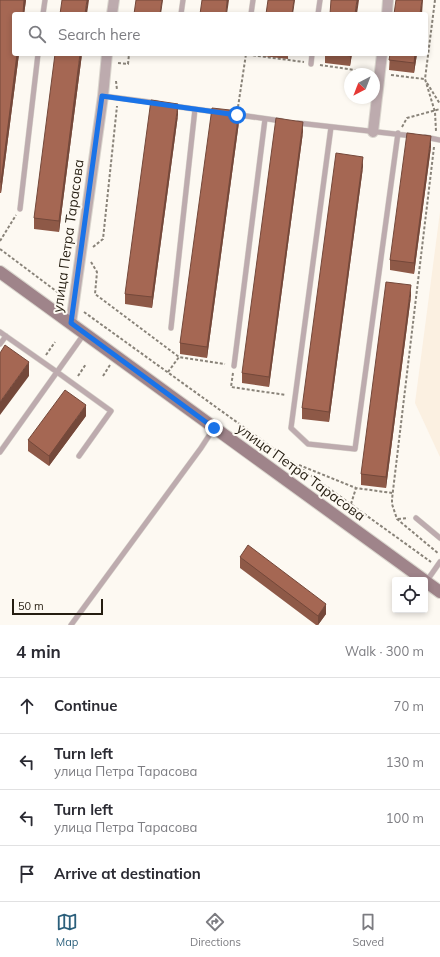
<!DOCTYPE html>
<html lang="en">
<head>
<meta charset="utf-8">
<style>
  :root { --surface:#fff; --page:#f2f2f3; --text:#2b2b33; --muted:#7c7c81; --line:#e1e1e2; --accent:#2b5f7b }
  body { margin:0; font-family:Mulish,sans-serif; background:var(--page); color:var(--text) }
  .controls { position:absolute; right:12px; bottom:12px; display:grid; overflow:hidden; border-radius:4px; box-shadow:0 2px 6px #0003 }
  .controls button { width:36px; height:36px; display:grid; place-items:center; padding:0; border:0; border-bottom:1px solid var(--line); background:var(--surface); color:var(--text); font:20px sans-serif }
  .compass { position:absolute; left:344px; top:68px; width:36px; height:36px; border-radius:50%; background:var(--surface); box-shadow:0 2px 6px #0003; rotate:222deg }
  .scale { position:absolute; left:12px; bottom:10px; width:91px; box-sizing:border-box; padding-left:4px; border:2px solid #251d11; border-top:0; font-size:11px; line-height:14px; white-space:nowrap; color:#251d11; -webkit-text-stroke:3px #fdf9f2; paint-order:stroke }
  .stop { position:absolute; width:12px; height:12px; margin:-9px; border:3px solid #1a73e8; border-radius:50%; background:#fff }
  .stop.end { background:#1a73e8; border-color:#fff; box-shadow:0 1px 4px #0008 }
  .list { margin:0; padding:0; list-style:none }
  h2 { display:flex; justify-content:space-between; align-items:center; height:52px; margin:0; padding:0 16px; font-size:17px }
  h2 small { font-size:13px; font-weight:400; color:var(--muted) }
  .list li { display:grid; grid-template-columns:26px 1fr auto; gap:12px; align-items:center; box-sizing:border-box; height:56px; padding:0 16px; border-top:1px solid var(--line) }
  .list b { display:block; font-size:15px; white-space:nowrap }
  .list p { margin:0; font-size:13px; white-space:nowrap; color:var(--muted) }
  .list em { font-size:13px; font-style:normal; color:var(--muted) }
  .icon { flex:none; width:22px; height:22px; fill:none; stroke:currentColor; stroke-width:2; stroke-linecap:round; stroke-linejoin:round }
  .map { position:relative; flex:none; width:440px; height:625px; overflow:hidden }
  .search { position:absolute; background:var(--surface); box-shadow:0 2px 6px #0003; left:12px; right:12px; top:12px; height:44px; display:flex; align-items:center; gap:10px; box-sizing:border-box; padding:0 14px; border-radius:4px; color:var(--muted); font-size:15px }
  .sheet { height:276px; background:var(--surface) }
  nav { display:flex; justify-content:space-around; align-items:center; box-sizing:border-box; height:56px; border-top:1px solid var(--line); background:var(--surface); font-size:11px; color:var(--muted) }
  nav a { display:grid; justify-items:center; gap:2px }
  nav .on { color:var(--accent) }
  .map>svg:first-child { display:block }
  .built { fill:#fbf0e1 }
  .lines { fill:none; stroke-linecap:round; stroke-linejoin:round }
  .lane-casing { stroke:#dad6ce; stroke-width:6 }
  .street-casing { stroke:#dad6ce; stroke-width:12 }
  .secondary-casing { stroke:#dad6ce; stroke-width:14 }
  .path { stroke:#898379; stroke-width:2; stroke-dasharray:3 2; stroke-linecap:butt }
  .lane { stroke:#bdabae; stroke-width:5 }
  .street { stroke:#bdabae; stroke-width:10 }
  .secondary { stroke:#9f848a; stroke-width:12 }
  .wall { fill:#8e5947 }
  .shaded-wall { fill:#74483a }
  .building { fill:#a56753; stroke:#74483a }
  .route { stroke:#1a73e8; stroke-width:5 }
  .labels { text-anchor:middle; dominant-baseline:central; stroke-width:4; stroke-linejoin:round; paint-order:stroke }
  .street-label { font-size:14px; fill:#251d11; stroke:#fdf9f2 }
</style>
</head>
<body>
<div class="map">
<svg width="440" height="625" viewBox="0 0 440 625">
  <rect width="100%" height="100%" fill="#fdf9f2"/>
  <!-- built -->
  <path class="built" d="M440,212V457L415,403Z"/>
  <g class="lines">
    <!-- lane casing -->
    <g class="lane-casing">
      <path id="lane" d="M43,14L45,0
        M181,14L183,0
        M251,14L253,0
        M318,14L320,0
        M311,64L312,54
        M103,96L157,103
        M173,106L216,112
        M232,114L282,121
        M298,123L413,136
        M331,127L291,428L308,444L355,449L398,133
        M425,137L440,140
        M20,209L38,54
        M171,328L195,109
        M0,332L57,372L84,334
        M0,344L6,336
        M234,366L265,119
        M0,452L57,372L111,411L79,456
        M416,518L440,538
        M426,582L440,562
        M71,625L201,448L214,428"/>
    </g>
    <!-- street casing -->
    <g class="street-casing">
      <path id="street" d="M112,14L114,0
        M387,14L388,0
        M373,132L382,54
        M71,323L103,96L107,54"/>
    </g>
    <!-- secondary casing -->
    <g class="secondary-casing">
      <path id="secondary" d="M0,272L424,580
        M425,581L440,592"/>
    </g>
    <!-- path -->
    <path class="path" d="M435,0L425,79L435,112L436,131
      M243,54L304,62
      M118,63L128,64L129,54
      M320,65L369,72
      M391,75L424,79
      M116,81L117,90
      M427,83L440,104
      M238,107L246,54
      M402,127L407,118L440,109
      M434,147L392,499V504L397,519L439,554
      M0,241L16,215
      M93,247L103,239L117,106
      M0,249L64,297
      M91,262L97,272L95,294L179,357L225,364
      M84,312L431,562
      M46,355L55,342
      M168,372L179,357
      M233,373L231,387L286,395
      M78,376L86,364
      M103,376L110,365
      M299,465L356,488L392,493
      M351,504L356,488
      M398,519L408,518"/>
    <!-- lane -->
    <use href="#lane" class="lane"/>
    <!-- street -->
    <use href="#street" class="street"/>
    <!-- secondary -->
    <use href="#secondary" class="secondary"/>
  </g>
  <!-- wall -->
  <path class="wall" d="M0,0H26L1,193H0Z
    M82,54L59,232L34,229V218Z
    M262,54H288V59L262,56Z
    M325,54H352L350,66L325,63Z
    M390,54H417L414,73L389,70Z
    M178,115L152,308L125,304V294Z
    M239,122L207,358L180,354V343Z
    M303,132L269,387L242,383V373Z
    M431,147L414,274L390,270V260Z
    M363,167L329,422L302,419V408Z
    M411,296L386,488L361,485V474Z
    M86,416L49,466L28,451V440Z
    M240,557L326,614L318,625H316L240,568Z"/>
  <!-- shaded-wall -->
  <path class="shaded-wall" d="M24,0H26L24,14H23Z
    M87,0H89L87,14H85Z
    M162,0H163L161,14H160Z
    M227,0H229L227,14H226Z
    M294,0H295L293,14H292Z
    M357,0H359L357,14H355Z
    M422,0H423L422,14H420Z
    M17,54H19L1,193V182Z
    M80,54H82L59,232V221Z
    M350,54H352L350,66Z
    M415,54H417L414,73V63Z
    M178,104V115L152,308V297Z
    M239,111V122L207,358V347Z
    M303,122V132L269,387V377Z
    M431,136V147L414,274V263Z
    M363,157V167L329,422V412Z
    M411,285V296L386,488V477Z
    M29,362V376L0,415V402Z
    M86,405V416L49,466V456Z
    M326,604V614L318,625V616Z"/>
  <!-- building -->
  <path class="building" d="M0,0H24L23,14H14V54H17L1,182H0Z
    M62,0H87L85,14H60Z
    M136,0H162L160,14H134Z
    M202,0H227L226,14H200Z
    M268,0H294L292,14H266Z
    M331,0H357L355,14H330Z
    M396,0H422L420,14H394Z
    M55,54H80L59,221L34,218Z
    M337,54H350V56Z
    M390,54H415L414,63L389,60Z
    M151,100L178,104L152,297L125,294Z
    M212,108L239,111L207,347L180,343Z
    M276,118L303,122L269,377L242,373Z
    M407,133L431,136L414,263L390,260Z
    M336,153L363,157L329,412L302,408Z
    M386,282L411,285L386,477L361,474Z
    M5,345L29,362L0,402V353Z
    M65,390L86,405L49,456L28,440Z
    M248,545L326,604L318,616L240,557Z"/>
  <g class="lines">
    <!-- route -->
    <path class="route" d="M214,428L71,323L102,96L237,115"/>
  </g>
  <g class="labels">
    <!-- street labels -->
    <g class="street-label">
      <text transform="translate(68 236) rotate(-82)">улица Петра Тарасова</text>
      <text transform="translate(301 472) rotate(36)">улица Петра Тарасова</text>
    </g>
  </g>
</svg>
<div class="controls">
<button><svg class="icon" aria-label="locate" viewBox="0 0 24 24"><circle cx="12" cy="12" r="6"/><path d="M12 2v4M12 18v4M2 12h4M18 12h4"/></svg></button>
</div>
<svg class="compass" viewBox="-18 -18 36 36"><path d="M0-13l5 13h-10z" fill="#e53935"/><path d="M0 13l5-13h-10z" fill="#7c7c81"/></svg>
<div class="scale">50 m</div>
<div class="stop" style="left:237px;top:115px"></div>
<div class="stop end" style="left:214px;top:428px"></div>
<div class="search"><svg class="icon" aria-label="search" viewBox="0 0 24 24"><circle cx="10" cy="10" r="6"/><path d="M15 15l6 6"/></svg>Search here</div>
</div>
<section class="sheet">
<h2>4 min<small>Walk · 300 m</small></h2>
<ul class="list">
<li><svg class="icon" aria-label="ahead" viewBox="0 0 24 24"><path d="M12 20V5M6 11l6-6 6 6"/></svg><div><b>Continue</b></div><em>70 m</em></li>
<li><svg class="icon" aria-label="left" viewBox="0 0 24 24"><path d="M17 20v-9H6M10 6l-5 5 5 5"/></svg><div><b>Turn left</b><p>улица Петра Тарасова</p></div><em>130 m</em></li>
<li><svg class="icon" aria-label="left" viewBox="0 0 24 24"><path d="M17 20v-9H6M10 6l-5 5 5 5"/></svg><div><b>Turn left</b><p>улица Петра Тарасова</p></div><em>100 m</em></li>
<li><svg class="icon" aria-label="arrive" viewBox="0 0 24 24"><path d="M6 21V4h12l-3 4 3 4H6"/></svg><div><b>Arrive at destination</b></div></li>
</ul>
</section>
<nav>
<a class="on"><svg class="icon" aria-label="map" viewBox="0 0 24 24"><path d="M3 6l6-2 6 2 6-2v14l-6 2-6-2-6 2zM9 4v14M15 6v14"/></svg>Map</a>
<a><svg class="icon" aria-label="directions" viewBox="0 0 24 24"><path d="M12 3l9 9-9 9-9-9zM9 14v-3h6M13 9l2 2-2 2"/></svg>Directions</a>
<a><svg class="icon" aria-label="saved" viewBox="0 0 24 24"><path d="M7 4h10v16l-5-4-5 4z"/></svg>Saved</a>
</nav>
</body>
</html>
